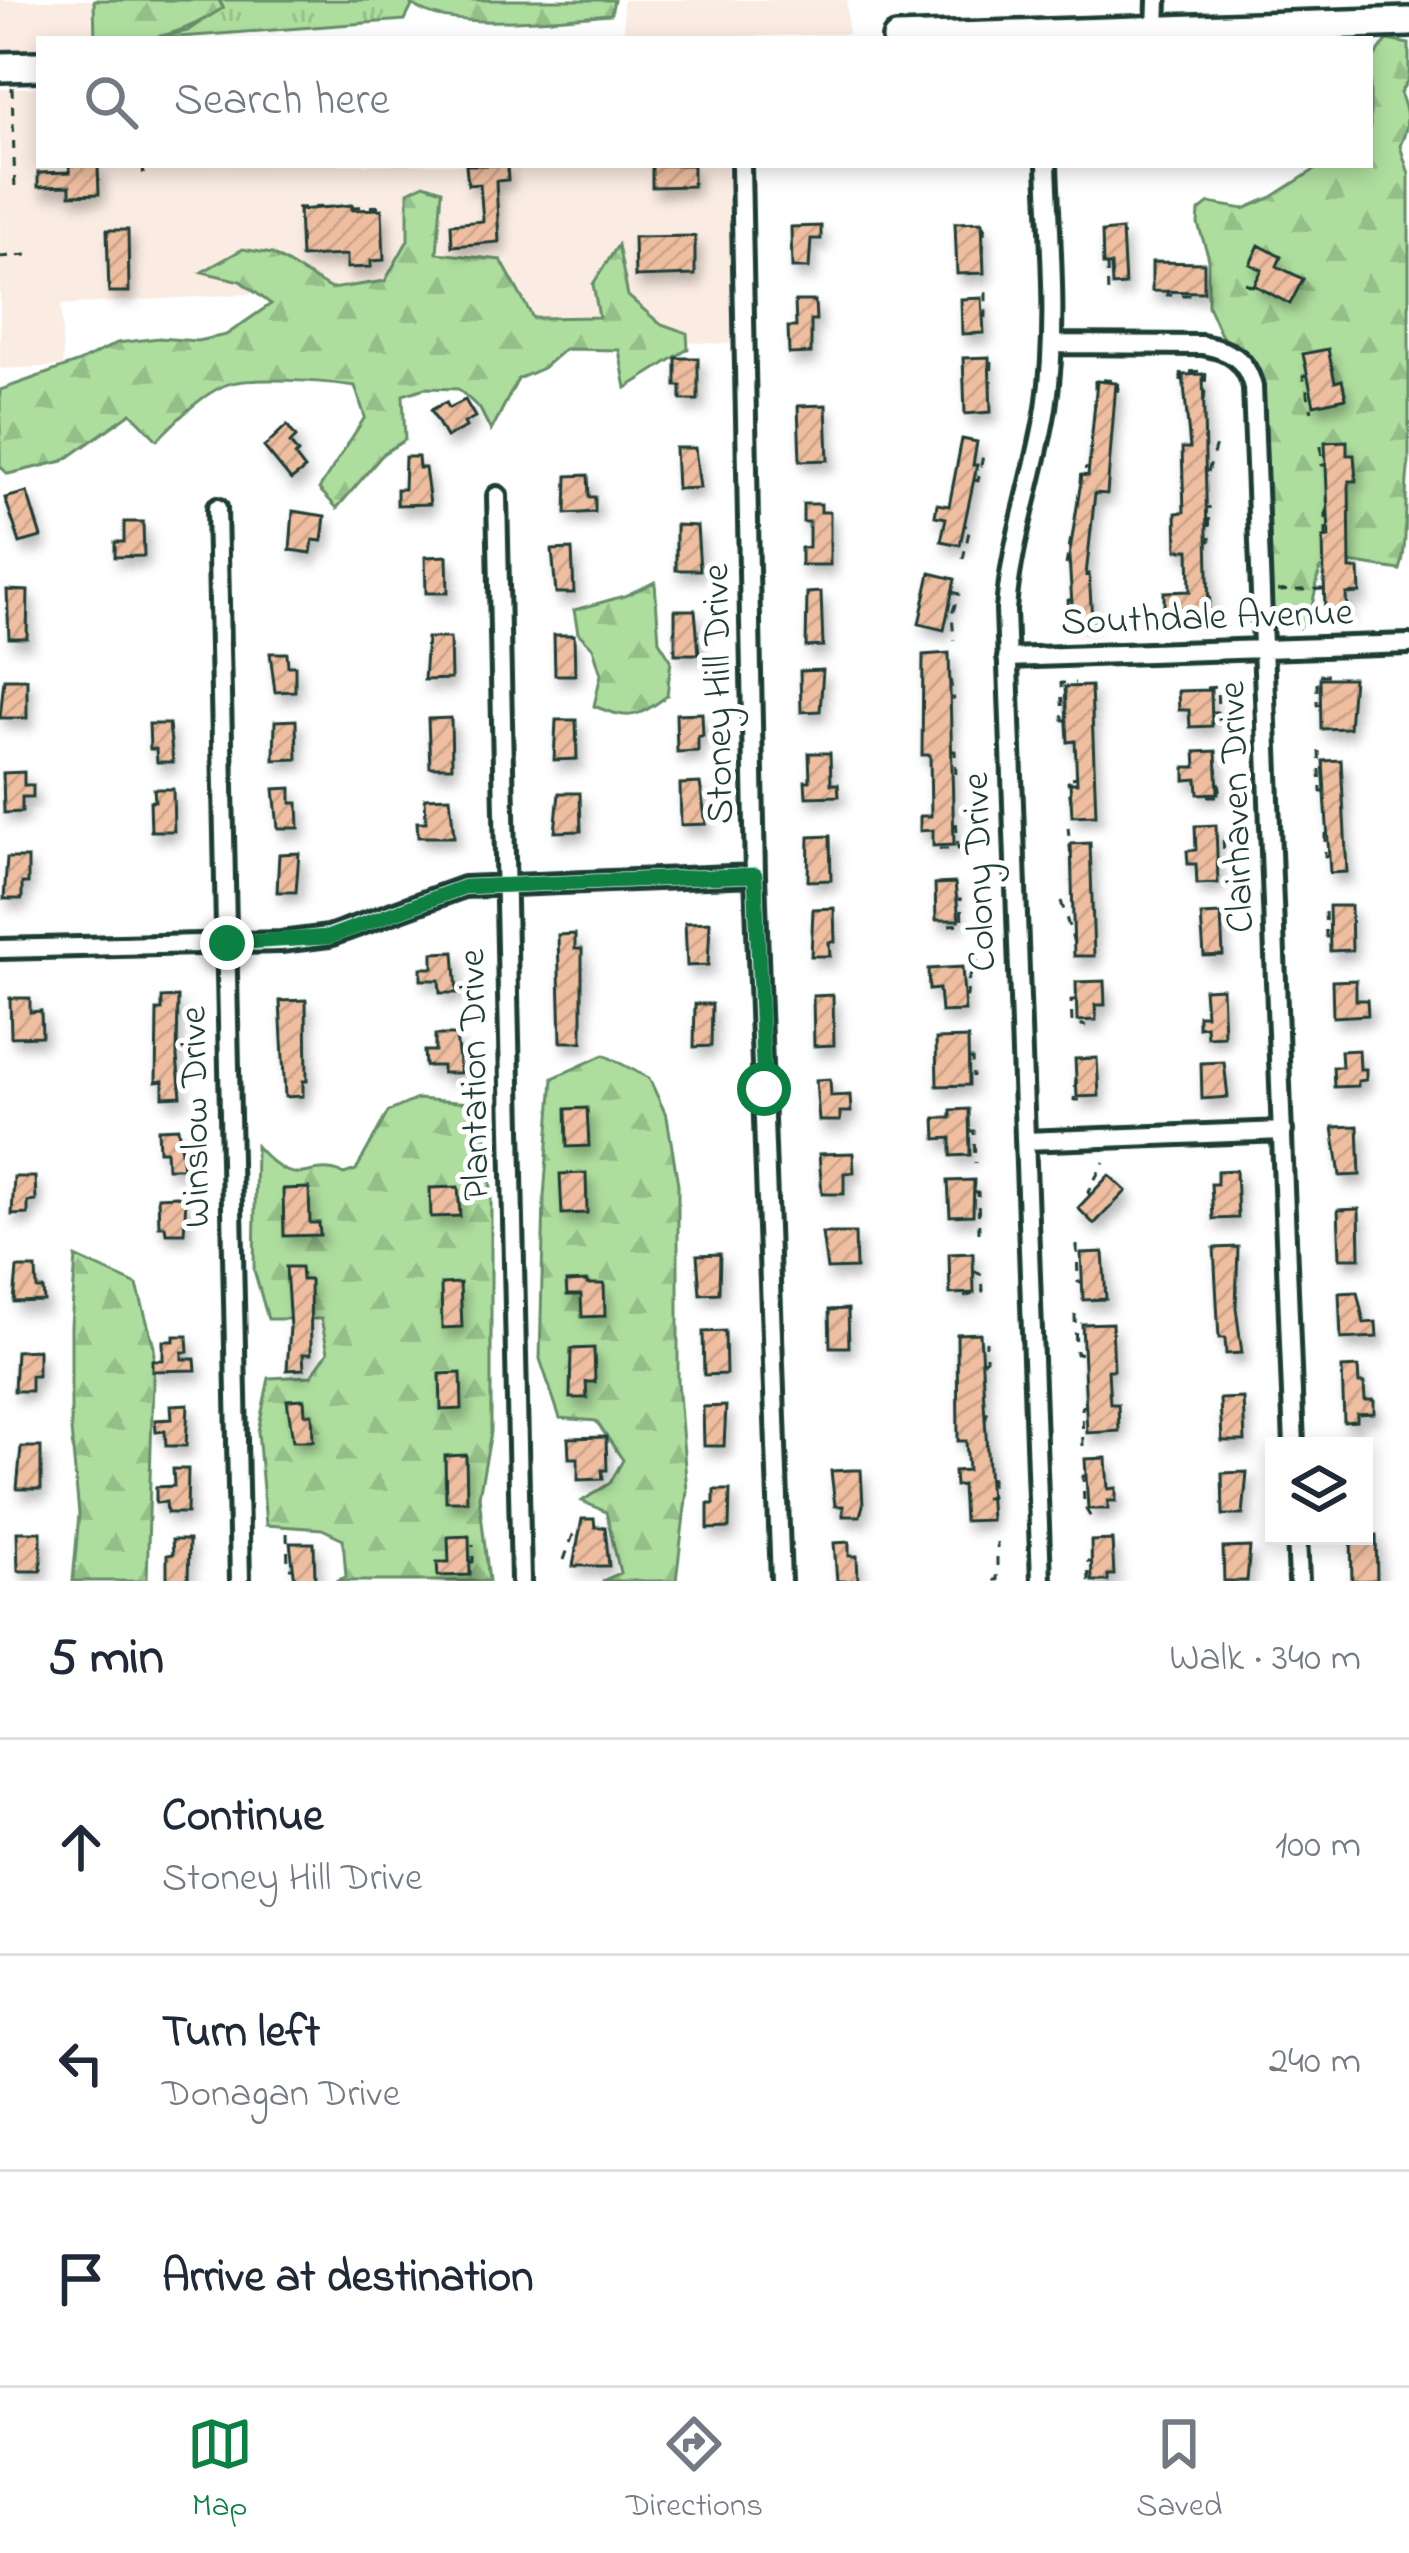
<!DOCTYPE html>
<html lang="en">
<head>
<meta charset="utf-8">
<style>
  :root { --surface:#fff; --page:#f2f2f3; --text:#1f2937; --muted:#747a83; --line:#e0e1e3; --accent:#0b8043 }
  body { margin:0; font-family:"Indie Flower",sans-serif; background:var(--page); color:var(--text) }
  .controls { position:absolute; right:36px; bottom:36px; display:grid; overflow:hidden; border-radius:0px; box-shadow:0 6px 18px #0003 }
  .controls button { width:108px; height:108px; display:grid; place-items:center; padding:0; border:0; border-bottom:3px solid var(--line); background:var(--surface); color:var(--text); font:60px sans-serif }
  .stop { position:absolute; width:36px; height:36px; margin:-27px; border:9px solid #0b8043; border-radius:50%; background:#fff }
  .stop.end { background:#0b8043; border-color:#fff; box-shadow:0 3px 12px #0008 }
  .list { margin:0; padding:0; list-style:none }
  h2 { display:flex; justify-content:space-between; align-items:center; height:156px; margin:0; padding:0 48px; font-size:51px }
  h2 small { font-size:39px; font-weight:400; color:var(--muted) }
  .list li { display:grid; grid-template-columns:78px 1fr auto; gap:36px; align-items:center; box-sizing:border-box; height:216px; padding:0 48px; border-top:3px solid var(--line) }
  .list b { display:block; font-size:45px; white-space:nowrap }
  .list p { margin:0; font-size:39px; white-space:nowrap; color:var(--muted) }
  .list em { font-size:39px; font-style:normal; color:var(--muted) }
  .icon { flex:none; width:66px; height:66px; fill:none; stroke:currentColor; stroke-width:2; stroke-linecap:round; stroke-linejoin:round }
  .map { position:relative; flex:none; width:1409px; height:1581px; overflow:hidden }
  .search { position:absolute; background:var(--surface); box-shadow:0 6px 18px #0003; left:36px; right:36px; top:36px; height:132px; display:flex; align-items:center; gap:30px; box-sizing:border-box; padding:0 42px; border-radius:0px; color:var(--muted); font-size:45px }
  .sheet { height:804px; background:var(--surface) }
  nav { display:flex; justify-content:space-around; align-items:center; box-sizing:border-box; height:168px; border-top:3px solid var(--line); background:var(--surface); font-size:33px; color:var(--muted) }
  nav a { display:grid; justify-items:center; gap:6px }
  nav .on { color:var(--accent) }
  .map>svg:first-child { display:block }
  .built { fill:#faece2 }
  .grass { fill:url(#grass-tufts); stroke:#668e69; stroke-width:3 }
  .forest { fill:url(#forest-firs); stroke:#668e69; stroke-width:3 }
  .building { fill:url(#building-hatch); stroke:#1f3d34; stroke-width:3; filter:url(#shadow) }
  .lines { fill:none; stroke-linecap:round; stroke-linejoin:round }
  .street-casing { stroke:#1f3d34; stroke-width:26 }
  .primary-casing { stroke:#1f3d34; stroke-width:36 }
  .path { stroke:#1f3d34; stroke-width:3; stroke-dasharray:9 9; stroke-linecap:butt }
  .street { stroke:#fff; stroke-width:16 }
  .primary { stroke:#fff; stroke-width:27 }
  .route { stroke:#0b8043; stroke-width:15 }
  .labels { text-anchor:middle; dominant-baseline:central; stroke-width:10; stroke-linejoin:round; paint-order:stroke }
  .street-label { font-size:39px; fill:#1f3d34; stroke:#fff }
</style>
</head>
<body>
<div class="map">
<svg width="1409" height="1581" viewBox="0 0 1409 1581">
  <defs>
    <pattern id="grass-tufts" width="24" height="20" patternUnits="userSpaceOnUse" patternTransform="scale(3)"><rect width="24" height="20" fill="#aede9e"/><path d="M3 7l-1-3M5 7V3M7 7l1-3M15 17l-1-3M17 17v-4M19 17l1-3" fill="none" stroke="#95bf89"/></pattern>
    <pattern id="forest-firs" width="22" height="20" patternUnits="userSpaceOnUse" patternTransform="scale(3)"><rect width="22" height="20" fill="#aede9e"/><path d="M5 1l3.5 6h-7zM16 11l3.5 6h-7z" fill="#95bf89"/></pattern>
    <pattern id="building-hatch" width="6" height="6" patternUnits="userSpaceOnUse" patternTransform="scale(3)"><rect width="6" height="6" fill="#efbea0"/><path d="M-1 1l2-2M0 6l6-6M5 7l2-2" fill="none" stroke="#cca48a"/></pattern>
    <filter id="shadow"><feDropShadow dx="5" dy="9" stdDeviation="6" flood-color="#0004"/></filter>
  </defs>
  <rect width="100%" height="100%" fill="#fff"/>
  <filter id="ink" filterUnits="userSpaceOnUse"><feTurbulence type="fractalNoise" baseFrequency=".00833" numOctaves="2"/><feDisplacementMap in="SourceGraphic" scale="24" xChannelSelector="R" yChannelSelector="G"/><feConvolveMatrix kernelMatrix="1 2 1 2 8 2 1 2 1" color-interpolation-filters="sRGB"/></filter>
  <g filter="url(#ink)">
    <!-- built -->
    <path class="built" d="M0,0H94L95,39H39V57L0,58Z
      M623,0H847L848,34L624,39Z
      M39,87V165H727L737,344L507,337L400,285L61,305L63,366L0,369V89Z"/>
    <!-- grass -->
    <path class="grass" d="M219,0H409L412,6L405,20L154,39L187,31L223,7Z"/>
    <!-- forest -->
    <path class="forest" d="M94,0H219L223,8C173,40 153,39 95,39Z
      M409,0H614L611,14C570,17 431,35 409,0Z
      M1387,40L1409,44V78L1400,93C1409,114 1409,126 1400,146L1409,174V463C1403,496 1409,542 1400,570L1356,563L1320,569L1310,615L1299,628L1273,616L1264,384L1221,335L1208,306V255L1198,224L1199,211L1209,203L1244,209L1272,197L1322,165H1370V64Z
      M424,184L442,190L437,253L501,260L533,318L599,317L593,284L618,245L628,296L659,323L687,333L688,349L626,388L619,350L565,349L543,368L518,379L491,431L480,409L458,389L425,388L403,395L405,440L384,453L337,508L319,489L365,417L355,386C328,382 245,375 223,386C197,398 177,421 157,440L131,413L63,461L8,474L0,466V390L79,362L117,343L159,338L197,341L226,335L271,304L240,281L202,272L243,249L272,254L331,289L385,281L408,240V192Z
      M655,582L659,641L671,660L667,696C636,719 629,720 594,706L601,674L593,648L578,633L574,610L624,596Z
      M604,1055L649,1078L667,1117L678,1184V1381L687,1491L676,1581H602L620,1573L606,1512L582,1501L610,1483L623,1460L596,1421L560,1418L540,1359L544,1197L553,1078Z
      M417,1099L483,1104L491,1189V1432L479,1496L489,1581H336L346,1577L343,1539L322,1529L266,1525L258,1431L269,1378L311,1376L328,1352L321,1319H268L254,1270L256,1146C301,1197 305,1158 344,1174L356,1170L388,1112Z
      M76,1257L137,1285L154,1347L147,1581H73L79,1514L71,1430V1325Z"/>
    <!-- building -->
    <path class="building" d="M69,165H98L99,194L70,195V186L38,187V173L70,172Z
      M466,165H507L508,180L496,181L499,242L452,246L451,224L483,221L480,184L468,185Z
      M652,165H693V186L652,187Z
      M352,205V210L382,209L384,260L371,261V267L347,268V255L301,257L299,210Z
      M982,222L984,273L957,274L955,223Z
      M821,226V239H811L809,268H792L791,227Z
      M107,230H128L129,292H109Z
      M1122,230L1125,285L1112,286L1111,265H1103L1102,232Z
      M695,236V275L635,277L634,237Z
      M1259,245L1281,257L1277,266L1303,279L1290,304L1254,285L1262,270L1250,264Z
      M1152,262L1204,263V292L1152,291Z
      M982,298L984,333L962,334L961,299Z
      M795,301H815L816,320H811V353L789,354L788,327H796Z
      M1328,349L1335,382L1342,380L1346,398L1314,405L1303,354Z
      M989,357L991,412L965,414L963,358Z
      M676,358H698V400H681V386H676Z
      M1203,374L1209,613L1190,614V607L1164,608V592L1190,591L1189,550H1177L1176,513L1184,512L1182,448H1190L1183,375Z
      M1097,381L1116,383L1107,494L1095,493L1086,575L1089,574L1092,619L1073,620L1069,557L1082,475L1088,476Z
      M465,400L475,417L464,423L466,427L446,437L431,410L446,402L449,408Z
      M826,405L828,460L800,461L798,406Z
      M287,425L296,437L290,443L298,453L295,456L305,469L291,480L264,447Z
      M962,439L977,442L973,465H977L960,545L941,541L946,518L935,516L937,504L949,506Z
      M1347,441V455H1354L1356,481H1349L1350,569H1359L1360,593L1346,594L1347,612L1325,613L1323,538L1329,537L1325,442Z
      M675,448H695L700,488L677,489Z
      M405,457H418L419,468H425L430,504L397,505V489H404Z
      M588,475L589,497H595V512L566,514L567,476Z
      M27,492L41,537L20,543L5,498Z
      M803,504H821V512H830V565H801V548L809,547V522H803Z
      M293,511L325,516L322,541L313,540L311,553L290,550Z
      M124,522H143L144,556L115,557V542H124Z
      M676,525L697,526L700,570H676Z
      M572,549L574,593H556L552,550Z
      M447,556L448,593H426L425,557Z
      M930,573L955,579L944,630L919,624Z
      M7,590L28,591L27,638H9Z
      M821,592L823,646L806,647L807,593Z
      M675,610H695L699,654H675Z
      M554,635H574L575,675H555Z
      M427,638H450L451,679L424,680Z
      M270,653H287L288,666H295V691L275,692Z
      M949,653L954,845L933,846V830L920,831V816H931L930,755H922L923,655Z
      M823,670L820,711L801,712L800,671Z
      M1320,678H1353L1349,728L1321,729Z
      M4,679H27V718H0Z
      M1091,686L1096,815L1072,816L1070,783H1077L1075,741L1068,742L1065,687Z
      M1211,690L1212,726L1190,727L1189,710H1179L1178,691Z
      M702,713L703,736H698V751L677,752L676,714Z
      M451,718L452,767H430L428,719Z
      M296,720L297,759L274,760L275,721Z
      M556,720H576L577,759L554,760Z
      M149,724H169L173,762H157L156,749H150Z
      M1216,751L1218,793L1198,794L1197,779L1185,780V767H1196L1195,752Z
      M809,753H830L831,784H838L839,796L806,797L805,781H810Z
      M1341,760L1347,872L1330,873L1323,761Z
      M24,772V785H33V797H22V812L4,813L3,773Z
      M700,783L706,824L681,825L680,784Z
      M291,788V803H298L299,828H278L274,789Z
      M154,789H173L174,831H151L150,801H155Z
      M559,793H580L581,831L555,832Z
      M450,797L454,837H418L417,822H426L425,798Z
      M1216,825L1218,883L1197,884L1196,864H1188L1187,851L1196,850L1195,826Z
      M830,836L831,880L808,881L809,837Z
      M1090,843L1094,956H1074L1071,844Z
      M299,853L296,892H277L279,854Z
      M7,858H28V883H22V899H4Z
      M955,883L959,920H936L935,884Z
      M1329,906H1351L1352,950L1330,951Z
      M834,908L835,942H829L830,956H811L813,909Z
      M1221,914L1223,955L1204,956L1201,915Z
      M710,922L708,965L687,966L685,923Z
      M575,934V949H582V1042H561L558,935Z
      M454,952L457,993H440L439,980H421V968H433V953Z
      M962,967L965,1011L941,1012L939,989L929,990L928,969Z
      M1356,980V1000H1367L1368,1015L1333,1017L1332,981Z
      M1104,981L1105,1005H1095L1096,1020L1077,1021L1076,982Z
      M1222,988L1224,1036L1207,1037L1206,1026L1198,1027V1015H1206L1204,989Z
      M833,995L834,1045L814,1046L813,996Z
      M178,997L177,1057L181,1096L163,1097V1081L156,1082L157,1010H162V998Z
      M10,998H30V1012L41,1011L42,1036L11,1037Z
      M306,1000L307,1081H303V1096L285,1097L280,1001Z
      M695,1004H712L711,1046L694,1047Z
      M435,1035H456L460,1073H442V1066H425L424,1051H435Z
      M968,1038L969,1085L937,1086L936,1039Z
      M1359,1050L1360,1069H1366V1080L1358,1081V1086L1334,1087L1333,1067H1342L1341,1051Z
      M1097,1058L1099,1096L1077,1097L1075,1059Z
      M1224,1062L1228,1097L1202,1099L1201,1063Z
      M830,1079L831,1096L850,1095L851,1112H840V1121H819L816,1080Z
      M587,1108L589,1146L567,1147L566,1109Z
      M969,1109L970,1155L951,1156V1138L936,1139L935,1118H951V1110Z
      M1358,1126L1360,1175L1340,1176L1333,1127Z
      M178,1128L183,1168H167L166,1151H159L158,1129Z
      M853,1153L854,1172L844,1173V1194H822L819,1154Z
      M1236,1170L1238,1218L1213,1219L1211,1184H1217V1171Z
      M586,1173L587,1213L562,1214L560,1174Z
      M1109,1175L1126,1191L1094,1224L1078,1208Z
      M14,1177H35L36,1201L28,1202V1214L12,1215Z
      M974,1180L973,1215L950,1216L948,1181Z
      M458,1187L460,1216L431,1217L430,1188Z
      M309,1188L310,1223H319L320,1235L284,1236L283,1189Z
      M177,1196L186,1199L184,1233H166L165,1226H159L158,1197Z
      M1359,1209L1360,1258H1340L1338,1210Z
      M822,1233H855L856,1268L827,1269Z
      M1238,1247L1236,1308L1242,1353L1226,1354L1225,1338H1219L1214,1248Z
      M1103,1252L1106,1299L1083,1300L1081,1253Z
      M973,1253L974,1293L950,1294L949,1254Z
      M720,1254L719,1293L700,1294L697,1255Z
      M286,1267H301L302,1280H310L311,1354H303L304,1369L287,1370L290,1327Z
      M17,1268H36L37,1289H43L44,1301L14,1302Z
      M587,1281V1284H604L605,1316L582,1317L581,1295H567L566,1282Z
      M460,1283L462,1327L442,1328L441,1284Z
      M1357,1292L1364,1323L1376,1322L1377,1337L1341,1339L1339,1293Z
      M848,1309L849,1347H830L829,1310Z
      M1112,1323L1114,1370H1108L1110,1404H1118L1119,1431L1087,1433L1082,1324Z
      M725,1331L726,1374L704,1375L703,1332Z
      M980,1333L991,1520L964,1521L962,1485L955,1486L954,1471L968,1470L966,1441H958L957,1334Z
      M174,1336H187L188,1352H182V1359H195L196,1370L152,1371V1360H163V1341H174Z
      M594,1348L595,1382H586L587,1398H570L571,1349Z
      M38,1350V1376H31V1391H14L16,1351Z
      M1358,1367L1359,1383H1364L1365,1400H1374V1413L1357,1414V1421L1344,1422L1342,1368Z
      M461,1373L462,1409L441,1410L440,1374Z
      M1243,1398L1245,1441H1222L1220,1399Z
      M304,1399L305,1414H312L313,1441H293L287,1400Z
      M188,1404L186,1446H166L165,1431L156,1432L155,1420L172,1419L171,1405Z
      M726,1406L724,1446H704L703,1407Z
      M606,1437L607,1470H602L603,1479L578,1480V1458H569L568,1438Z
      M21,1447H41V1489H17Z
      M466,1455L467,1501H446L445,1456Z
      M1106,1458L1108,1489L1116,1488V1501H1108V1509H1088L1085,1459Z
      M173,1469H188L187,1513H167L166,1502L156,1503V1487L174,1486Z
      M852,1470H861L863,1505L860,1516H843V1506H835L831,1471Z
      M1247,1472L1243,1515H1223L1222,1473Z
      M714,1490H730L729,1528L708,1529V1504H714Z
      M582,1519H594L595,1527H605L609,1566H573Z
      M17,1532H41V1571H18Z
      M1376,1535L1377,1580L1352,1581L1351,1536Z
      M469,1536L470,1575L438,1576L437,1562H449L448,1537Z
      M172,1540H189L188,1581H167V1555L173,1554Z
      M1112,1540L1114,1575H1108V1581H1092L1091,1541Z
      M849,1542V1556H857L858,1581H837L834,1543Z
      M290,1543H314L315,1581H295Z
      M1250,1547L1247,1581H1224L1223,1548Z"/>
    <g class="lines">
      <!-- street casing -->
      <g class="street-casing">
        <path id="street" d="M1156,30L1157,0
          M741,165L755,875L781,1581
          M1053,344L1202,345C1229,350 1246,358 1253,387L1294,1446
          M497,496L521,1581
          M217,508L240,1581
          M1007,658L1409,644
          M0,949L281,942L329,936L464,887L755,875
          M1025,1141L1283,1131
          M1297,1536L1299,1581
          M1041,1581L1006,610C1011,541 1035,476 1046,408C1058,328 1050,245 1047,165"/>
      </g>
      <!-- primary casing -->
      <g class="primary-casing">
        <path id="primary" d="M897,39L1409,22
          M0,67L39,66"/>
      </g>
      <!-- path -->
      <path class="path" d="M12,87L15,191
        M143,165L144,183
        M1087,165V168
        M352,207L386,206
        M296,208L327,207
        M983,252L985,218
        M0,257L28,255
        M1107,265L1108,296
        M1245,283L1270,293
        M1167,291V295H1196
        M983,317L986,316V290
        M1307,375L1303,376L1312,411
        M1181,381V372L1206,371L1204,405
        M991,388L992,361
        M1095,407V379L1119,381L1117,395
        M1321,446L1322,465H1326
        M1208,472L1216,444
        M975,480L978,481L984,450
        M1080,483L1081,468L1089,469
        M1326,537V510
        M1206,541H1210L1209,506
        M963,559L970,527L963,525
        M1066,565L1072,532
        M1278,591L1324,589
        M952,592L959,594L952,614L954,640
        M1072,600H1068L1070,624L1095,622L1094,611
        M1172,618L1212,616L1209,595
        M950,679L954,700
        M1206,688L1217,687L1218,712H1212
        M1321,704L1317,705V675H1337
        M1067,720H1063L1061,683H1075
        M951,751H955L956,778
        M1319,751L1321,792H1325
        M1072,778L1077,777
        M1208,796H1221L1217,767
        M1071,802L1068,782H1072
        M1068,827L1072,867
        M1325,833V856H1330
        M939,849H958L956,818L953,819
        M1217,860H1224L1223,835
        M1061,901L1074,943
        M1325,912L1326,937H1329
        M949,925L962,924L961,899H955
        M964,996H967L968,981L980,954
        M1076,1000H1071L1072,1022L1086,1026
        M968,1059H972L973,1077
        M1076,1079L1074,1100H1084
        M969,1131H974L975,1163
        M974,1192H978L979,1233
        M1090,1195L1088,1192L1104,1162
        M1077,1245L1078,1282H1082
        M964,1297L983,1291L982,1275L973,1271
        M1075,1314L1076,1354L1083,1353
        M982,1362L986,1359V1341
        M985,1420L990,1404
        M1083,1446L1082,1407L1085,1406
        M1086,1476H1083L1084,1506L1094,1523
        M984,1498L991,1497V1476
        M287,1533L288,1568H294
        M564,1560L573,1535L578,1533
        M470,1562H473V1545
        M993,1580H997V1542
        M1089,1581L1088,1562H1092"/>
      <!-- street -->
      <use href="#street" class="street"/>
      <!-- primary -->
      <use href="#primary" class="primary"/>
    </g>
  </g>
  <g class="lines" filter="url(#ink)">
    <!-- route -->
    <path class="route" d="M227,943L329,937L464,887L755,875L764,1089"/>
  </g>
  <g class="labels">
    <!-- street labels -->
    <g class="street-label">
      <text transform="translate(1207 619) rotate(-2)">Southdale Avenue</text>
      <text transform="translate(720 694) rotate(-91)">Stoney Hill Drive</text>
      <text transform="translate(1238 807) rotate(-92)">Clairhaven Drive</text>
      <text transform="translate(981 872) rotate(-92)">Colony Drive</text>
      <text transform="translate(476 1075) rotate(-91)">Plantation Drive</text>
      <text transform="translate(197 1117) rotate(-91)">Winslow Drive</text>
    </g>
  </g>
</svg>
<div class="controls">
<button><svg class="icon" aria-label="layers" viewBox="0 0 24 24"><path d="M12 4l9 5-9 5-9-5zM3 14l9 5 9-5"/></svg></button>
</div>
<div class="stop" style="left:764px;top:1089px"></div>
<div class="stop end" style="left:227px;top:943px"></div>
<div class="search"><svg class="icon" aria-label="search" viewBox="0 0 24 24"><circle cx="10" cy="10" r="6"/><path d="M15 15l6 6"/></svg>Search here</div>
</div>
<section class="sheet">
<h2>5 min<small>Walk · 340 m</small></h2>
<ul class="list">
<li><svg class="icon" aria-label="ahead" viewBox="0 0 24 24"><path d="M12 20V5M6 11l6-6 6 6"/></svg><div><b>Continue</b><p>Stoney Hill Drive</p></div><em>100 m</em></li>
<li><svg class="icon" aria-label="left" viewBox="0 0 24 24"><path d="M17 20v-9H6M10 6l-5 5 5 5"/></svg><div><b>Turn left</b><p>Donagan Drive</p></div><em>240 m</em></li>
<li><svg class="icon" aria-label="arrive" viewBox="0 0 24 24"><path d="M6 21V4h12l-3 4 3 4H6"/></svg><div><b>Arrive at destination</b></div></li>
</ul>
</section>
<nav>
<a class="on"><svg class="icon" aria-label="map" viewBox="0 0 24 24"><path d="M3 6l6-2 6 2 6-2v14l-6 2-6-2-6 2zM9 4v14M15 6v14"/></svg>Map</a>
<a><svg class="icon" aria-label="directions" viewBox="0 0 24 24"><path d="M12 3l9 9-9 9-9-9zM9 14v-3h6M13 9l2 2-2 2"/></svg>Directions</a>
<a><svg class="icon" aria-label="saved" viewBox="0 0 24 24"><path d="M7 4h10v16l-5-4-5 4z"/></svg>Saved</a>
</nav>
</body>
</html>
